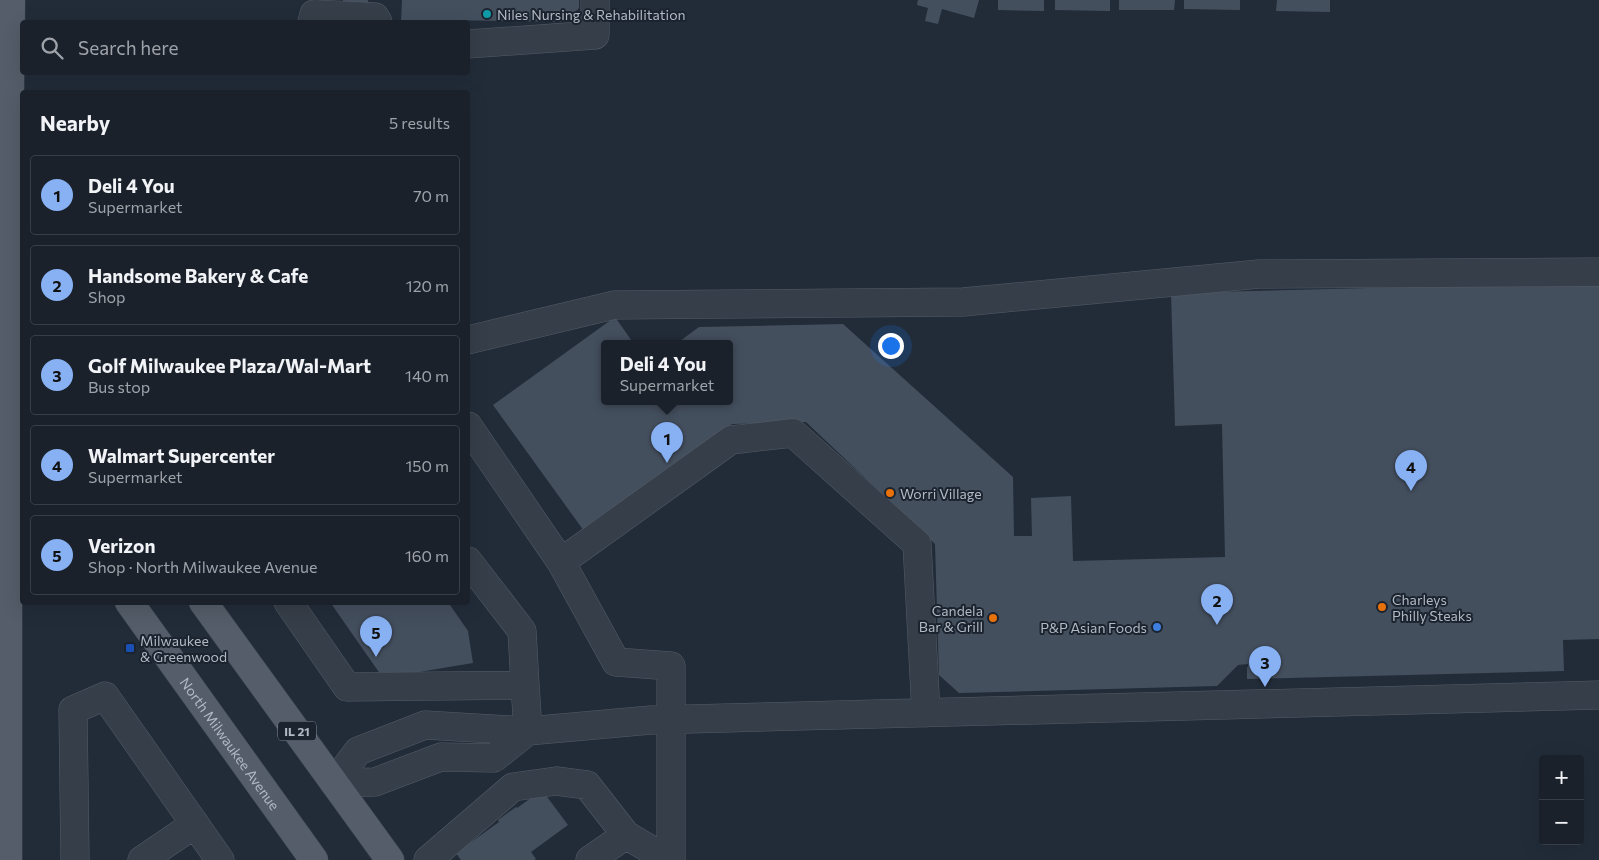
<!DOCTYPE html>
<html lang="en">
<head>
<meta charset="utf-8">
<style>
  :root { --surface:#1a212b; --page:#232933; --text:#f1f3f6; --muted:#9fa3a9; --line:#383e47; --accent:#88b1f3 }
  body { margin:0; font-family:Commissioner,sans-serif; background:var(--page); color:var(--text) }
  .controls { position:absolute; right:15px; bottom:15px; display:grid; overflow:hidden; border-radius:5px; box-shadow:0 5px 20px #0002 }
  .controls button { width:45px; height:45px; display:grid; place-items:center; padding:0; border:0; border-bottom:1px solid var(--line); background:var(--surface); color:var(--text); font:25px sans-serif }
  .you { position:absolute; left:890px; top:345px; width:18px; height:18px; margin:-12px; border:4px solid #fff; border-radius:50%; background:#1a73e8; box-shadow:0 0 0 8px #1a73e833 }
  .badge { display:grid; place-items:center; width:32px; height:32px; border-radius:50%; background:var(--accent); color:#111; font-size:16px; font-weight:700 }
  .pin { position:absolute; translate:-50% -41px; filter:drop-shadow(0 1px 2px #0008) }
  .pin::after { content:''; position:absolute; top:26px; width:18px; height:15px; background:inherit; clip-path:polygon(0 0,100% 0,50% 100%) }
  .popup { position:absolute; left:601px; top:340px; width:132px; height:65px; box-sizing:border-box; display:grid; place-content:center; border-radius:5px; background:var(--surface); filter:drop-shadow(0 1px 4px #0005); font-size:16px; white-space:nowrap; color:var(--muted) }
  .popup b { font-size:19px; color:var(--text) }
  .popup::after { content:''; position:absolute; left:50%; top:100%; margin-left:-10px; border:10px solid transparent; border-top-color:var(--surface) }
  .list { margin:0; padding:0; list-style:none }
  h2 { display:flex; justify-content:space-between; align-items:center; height:65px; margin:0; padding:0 20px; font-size:21px }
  h2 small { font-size:16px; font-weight:400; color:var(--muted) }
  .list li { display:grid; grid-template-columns:32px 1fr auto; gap:15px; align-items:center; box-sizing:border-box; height:80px; margin:0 10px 10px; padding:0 10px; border:1px solid var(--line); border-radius:5px }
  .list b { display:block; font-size:19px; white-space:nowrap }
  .list p { margin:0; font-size:16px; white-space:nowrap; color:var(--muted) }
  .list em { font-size:16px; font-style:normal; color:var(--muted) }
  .icon { flex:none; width:28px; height:28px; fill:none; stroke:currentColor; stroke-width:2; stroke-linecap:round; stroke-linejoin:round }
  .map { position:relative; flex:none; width:1599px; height:860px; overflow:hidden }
  .search { position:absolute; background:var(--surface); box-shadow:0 5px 20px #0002; left:20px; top:20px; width:450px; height:55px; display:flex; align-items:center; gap:12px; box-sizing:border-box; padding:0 18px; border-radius:5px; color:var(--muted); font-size:19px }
  .panel { position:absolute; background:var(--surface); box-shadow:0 5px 20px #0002; left:20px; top:90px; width:450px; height:515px; border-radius:5px }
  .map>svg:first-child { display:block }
  .building { fill:#444f5e }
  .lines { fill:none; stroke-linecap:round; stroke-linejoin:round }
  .minor-casing { stroke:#545c67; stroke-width:29 }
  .major-casing { stroke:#3f4752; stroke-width:29 }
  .minor { stroke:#363e49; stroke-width:28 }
  .major { stroke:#545d69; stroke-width:28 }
  .culture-dot { fill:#0f9aa8; stroke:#1b232e; stroke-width:2 }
  .food-dot { fill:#e8710a; stroke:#1b232e; stroke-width:2 }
  .shop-dot { fill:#3f7fe0; stroke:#1b232e; stroke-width:2 }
  .transit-dot { fill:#1a4fb4; stroke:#1b232e; stroke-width:2 }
  .labels { text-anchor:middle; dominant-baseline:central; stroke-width:4; stroke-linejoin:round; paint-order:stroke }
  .shield { fill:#1b232e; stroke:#848c98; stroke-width:1 }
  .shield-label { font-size:12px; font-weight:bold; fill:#b1b9c5 }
  .poi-label { font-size:14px; fill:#b1b9c5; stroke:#1b232e; text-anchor:start }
  .street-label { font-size:14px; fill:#b1b9c5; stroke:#1b232e }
</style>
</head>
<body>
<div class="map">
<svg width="1599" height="860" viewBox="0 0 1599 860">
  <rect width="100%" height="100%" fill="#222c39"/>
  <!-- building -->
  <path class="building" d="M343,0H368V5H343Z
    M402,0H579V8L565,22L444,20V22H401Z
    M918,0H979L974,18L942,9L938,24L925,21L928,8L917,5Z
    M998,0H1044V11L998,10Z
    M1055,0H1110V11L1055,10Z
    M1119,0H1175L1174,10H1119Z
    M1184,0H1240V10L1184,9Z
    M1277,0H1330V12L1276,11Z
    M1599,282V639L1563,640L1564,671L1247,679V667H1248V664L1238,665L1217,686L959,693L939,675L935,544L806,422L732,424L584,531L493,405L615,317L634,344H604V402H730V344H676L699,327L843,324L1013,477L1014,536H1032L1031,498L1071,496L1073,561L1225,557L1222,424L1175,426L1171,293Z
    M330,602H448L468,631L473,663L383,678Z
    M542,790L568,825L531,852L536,859L534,860H461L456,853L499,822L498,820L516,807L517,808Z"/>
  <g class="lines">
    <!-- minor casing -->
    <g class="minor-casing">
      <path id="minor" d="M312,22L314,14L375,17L378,22
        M468,44L595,35V0
        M468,340L614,305L963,302L1259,274L1599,272
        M468,426L561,562L616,662L671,666V860
        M468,561L522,631L525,685
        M561,562L731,440L793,433L917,544L926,713
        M288,602L347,687L525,685L528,731
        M334,783L358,751L425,725L528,731L651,720L1599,695
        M334,783L375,782L441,757L494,758L528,731
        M75,860L73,710L105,696L220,860
        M142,860L195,824
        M428,860L513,787L556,781L587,785L626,835L668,860
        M590,860L626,835"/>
    </g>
    <!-- major casing -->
    <g class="major-casing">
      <g id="major">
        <path id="s1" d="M129,602L314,860"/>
        <path d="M203,602L390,860"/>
        <path d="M8,860V251L11,0"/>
      </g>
    </g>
    <!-- minor -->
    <use href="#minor" class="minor"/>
    <!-- major -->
    <use href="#major" class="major"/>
  </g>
  <!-- markers -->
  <circle class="culture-dot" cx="487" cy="14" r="5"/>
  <g class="food-dot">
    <circle cx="890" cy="493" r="5"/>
    <circle cx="1382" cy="607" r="5"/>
    <circle cx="993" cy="618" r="5"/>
  </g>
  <circle class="shop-dot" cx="1157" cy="627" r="5"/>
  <rect class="transit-dot" x="125" y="643" width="10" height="10" rx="2.5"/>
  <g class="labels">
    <!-- shield labels -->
    <rect class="shield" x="278" y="721.5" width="38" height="19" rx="4"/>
    <g class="shield-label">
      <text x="297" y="731">IL 21</text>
    </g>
    <!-- poi labels -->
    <g class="poi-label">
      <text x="497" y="14">Niles Nursing &amp; Rehabilitation</text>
      <text x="900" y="493">Worri Village</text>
      <text x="1392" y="599">Charleys<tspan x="1392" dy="16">Philly Steaks</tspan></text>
      <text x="983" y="610" text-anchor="end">Candela<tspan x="983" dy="16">Bar &amp; Grill</tspan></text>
      <text x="1147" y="627" text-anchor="end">P&amp;P Asian Foods</text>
      <text x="140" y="640">Milwaukee<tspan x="140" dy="16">&amp; Greenwood</tspan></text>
    </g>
    <!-- street labels -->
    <g class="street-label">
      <text stroke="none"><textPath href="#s1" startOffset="174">North Milwaukee Avenue</textPath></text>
    </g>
  </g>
</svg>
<div class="controls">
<button>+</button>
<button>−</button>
</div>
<div class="you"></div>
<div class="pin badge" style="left:667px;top:463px">1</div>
<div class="popup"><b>Deli 4 You</b>Supermarket</div>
<div class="pin badge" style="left:1217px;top:625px">2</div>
<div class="pin badge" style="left:1265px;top:687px">3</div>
<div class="pin badge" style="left:1411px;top:491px">4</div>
<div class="pin badge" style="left:376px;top:657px">5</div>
<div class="search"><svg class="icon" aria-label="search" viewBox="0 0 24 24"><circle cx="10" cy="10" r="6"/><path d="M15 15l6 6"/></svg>Search here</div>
<section class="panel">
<h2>Nearby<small>5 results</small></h2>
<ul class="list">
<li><span class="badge">1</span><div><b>Deli 4 You</b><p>Supermarket</p></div><em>70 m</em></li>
<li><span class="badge">2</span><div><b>Handsome Bakery &amp; Cafe</b><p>Shop</p></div><em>120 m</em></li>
<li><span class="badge">3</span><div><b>Golf Milwaukee Plaza/Wal-Mart</b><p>Bus stop</p></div><em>140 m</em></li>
<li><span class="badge">4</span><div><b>Walmart Supercenter</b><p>Supermarket</p></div><em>150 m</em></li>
<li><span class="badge">5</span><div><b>Verizon</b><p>Shop · North Milwaukee Avenue</p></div><em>160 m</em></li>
</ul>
</section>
</div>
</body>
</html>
